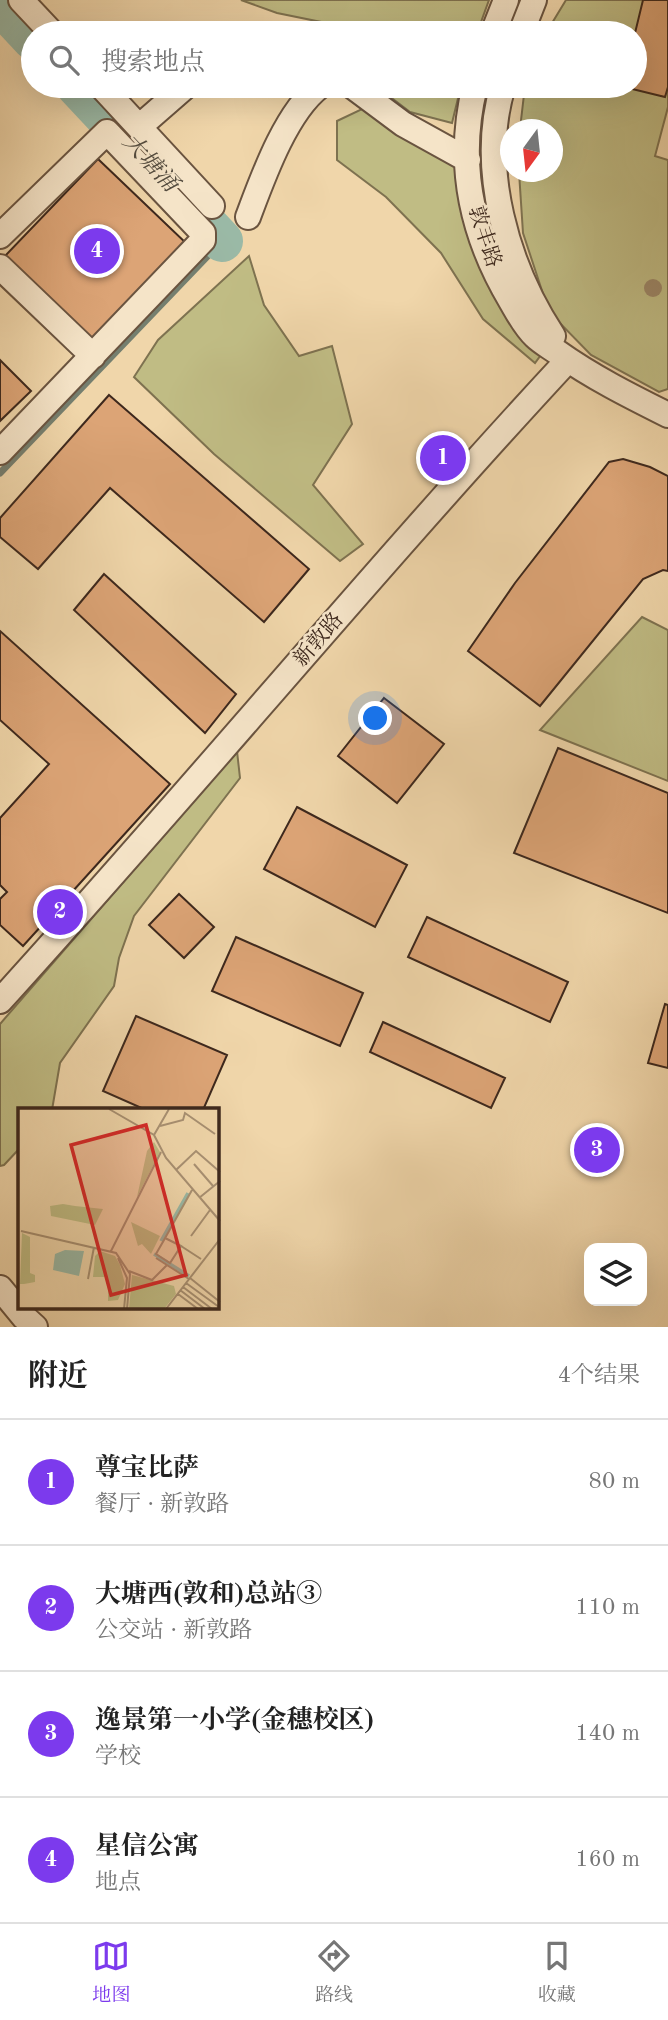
<!DOCTYPE html>
<html lang="zh">
<head>
<meta charset="utf-8">
<style>
  :root { --surface:#fff; --page:#f2f2f2; --text:#222; --muted:#767676; --line:#e0e0e0; --accent:#7c3aed }
  body { margin:0; font-family:"Old Standard TT","Noto Serif SC",serif; background:var(--page); color:var(--text) }
  .controls { position:absolute; right:21px; bottom:21px; display:grid; overflow:hidden; border-radius:14px; box-shadow:0 7px 28px #0002 }
  .controls button { width:63px; height:63px; display:grid; place-items:center; padding:0; border:0; border-bottom:2px solid var(--line); background:var(--surface); color:var(--text); font:35px sans-serif }
  .compass { position:absolute; left:500px; top:119px; width:63px; height:63px; border-radius:50%; background:var(--surface); box-shadow:0 7px 28px #0002; rotate:195deg }
  .you { position:absolute; left:376px; top:719px; width:24px; height:24px; margin:-18px; border:5px solid #fff; border-radius:50%; background:#1a73e8; box-shadow:0 0 0 10px #1a73e833 }
  .badge { display:grid; place-items:center; width:46px; height:46px; border-radius:50%; background:var(--accent); color:#fff; font-size:23px; font-weight:700 }
  .pin { position:absolute; translate:-50% -50%; border:4px solid #fff; box-shadow:0 2px 7px #0006 }
  .list { margin:0; padding:0; list-style:none }
  h2 { display:flex; justify-content:space-between; align-items:center; height:91px; margin:0; padding:0 28px; font-size:30px }
  h2 small { font-size:23px; font-weight:400; color:var(--muted) }
  .list li { display:grid; grid-template-columns:46px 1fr auto; gap:21px; align-items:center; box-sizing:border-box; height:126px; padding:0 28px; border-top:2px solid var(--line) }
  .list b { display:block; font-size:26px; white-space:nowrap }
  .list p { margin:0; font-size:23px; white-space:nowrap; color:var(--muted) }
  .list em { font-size:23px; font-style:normal; color:var(--muted) }
  .icon { flex:none; width:38px; height:38px; fill:none; stroke:currentColor; stroke-width:2; stroke-linecap:round; stroke-linejoin:round }
  .map { position:relative; flex:none; width:668px; height:1327px; overflow:hidden }
  .search { position:absolute; background:var(--surface); box-shadow:0 7px 28px #0002; left:21px; right:21px; top:21px; height:77px; display:flex; align-items:center; gap:18px; box-sizing:border-box; padding:0 24px; border-radius:38px; color:var(--muted); font-size:26px }
  .sheet { height:595px; background:var(--surface) }
  nav { display:flex; justify-content:space-around; align-items:center; box-sizing:border-box; height:98px; border-top:2px solid var(--line); background:var(--surface); font-size:19px; color:var(--muted) }
  nav a { display:grid; justify-items:center; gap:4px }
  nav .on { color:var(--accent) }
  .map>svg:first-child { display:block }
  .green { fill:#c0bc84; stroke:#7e7250; stroke-width:2 }
  .lines { fill:none; stroke-linecap:round; stroke-linejoin:round }
  .stream { stroke:#757f6f; stroke-width:7 }
  .river { stroke:#9ab9a6; stroke-width:42 }
  .building { fill:#dca476; stroke:#3d281d; stroke-width:2 }
  .minor-casing { stroke:#6a5440; stroke-width:28 }
  .minor { stroke:#f5e4c8; stroke-width:24 }
  .tree { fill:#9c8768 }
  .labels { text-anchor:middle; dominant-baseline:central; stroke-width:5; stroke-linejoin:round; paint-order:stroke }
  .street-label { font-size:21px; fill:#3d281d; stroke:#f5e4c8 }
  .water-label { font-size:23px; font-style:italic; fill:#544c3f; stroke:#f5e4c8 }
  .inset-river { fill:none; stroke:#9ab9a6; stroke-width:3.5 }
  .inset-road { fill:none; stroke:#a89072; stroke-width:2 }
  .view { fill:#d62828; fill-opacity:0.15; stroke:#d62828; stroke-width:3.5 }
  .inset-edge { fill:none; stroke:#3d281d; stroke-width:3.5 }
</style>
</head>
<body>
<div class="map">
<svg width="668" height="1327" viewBox="0 0 668 1327">
  <rect width="100%" height="100%" fill="#f0d6aa"/>
  <filter id="stains"><feTurbulence type="fractalNoise" baseFrequency=".00286" numOctaves="4"/><feColorMatrix values="0 0 0 0 .2 0 0 0 0 .09 0 0 0 0 .02 0 0 0 .5 -.17"/></filter>
  <radialGradient id="worn" r=".72"><stop offset=".6" stop-color="#630" stop-opacity="0"/><stop offset="1" stop-color="#630" stop-opacity=".3"/></radialGradient>
  <!-- green -->
  <path class="green" d="M241,0H489L477,33H327L321,22L277,13Z
    M566,0H668V107L655,156L668,160V389L659,392L591,355L549,312L523,233L519,172H552V130L520,129L525,86H635V33H546Z
    M376,86H461L452,123L410,112Z
    M362,109L429,145L461,165L459,198L481,271L512,321L543,352L535,363L483,319L441,253L386,197L337,160V121Z
    M249,256L264,305L299,356L332,346L352,424L313,485L363,544L340,561L214,454L134,377L158,340Z
    M642,617L668,630V781L540,730Z
    M237,751L240,778L134,916L119,958L114,986L60,1063L52,1110H19V1149L4,1165L0,1166V1024Z"/>
  <g class="lines">
    <!-- stream -->
    <path class="stream" d="M0,473L222,241"/>
    <!-- river -->
    <path class="river" d="M0,4L33,39
      M77,86L222,241"/>
  </g>
  <!-- building -->
  <path class="building" d="M643,0H668V87L665,97L620,86H635V33Z
    M98,159L188,245L96,342L5,256Z
    M0,360L31,391L0,421Z
    M109,395L309,569L264,622L110,488L38,569L0,537V518Z
    M623,459L650,467L668,476V571L663,570L643,579L540,706L468,651L515,583L609,462Z
    M104,574L236,694L205,733L74,610Z
    M0,631L170,784L23,946L0,925V899L7,892L0,885V818L49,764L0,720Z
    M384,698L444,744L397,803L338,756Z
    M558,748L668,793V913L514,853Z
    M297,807L407,865L375,927L264,869Z
    M179,894L214,927L184,958L149,925Z
    M427,917L568,982L550,1022L408,957Z
    M236,937L363,993L340,1046L212,991Z
    M665,1004L668,1005V1068L648,1063Z
    M136,1016L227,1055L203,1110H146L103,1091Z
    M383,1022L505,1078L491,1108L370,1052Z"/>
  <g class="lines">
    <!-- minor casing -->
    <g class="minor-casing">
      <path id="minor" d="M21,0L52,33
        M493,33L506,0
        M521,33L534,0
        M101,86L212,206
        M352,86L403,124L468,160
        M475,86C456,162 471,234 511,301C518,313 525,327 535,336C541,342 550,347 557,352C592,377 630,396 668,415
        M503,86C478,168 507,266 553,336
        M139,127L186,86
        M248,217C263,177 286,112 320,86
        M0,236L107,132L203,233V240L0,452
        M0,267L93,356
        M0,1001C192,790 374,569 568,360
        M0,1288L24,1317L35,1327"/>
    </g>
    <!-- minor -->
    <use href="#minor" class="minor"/>
  </g>
  <!-- trees -->
  <circle class="tree" cx="653" cy="288" r="9"/>
  <g class="labels">
    <!-- street labels -->
    <g class="street-label">
      <text transform="translate(484 237) rotate(72)">敦丰路</text>
      <text transform="translate(319 640) rotate(-49)">新敦路</text>
    </g>
    <!-- water labels -->
    <g class="water-label">
      <text transform="translate(150 163) rotate(47)">大塘涌</text>
    </g>
  </g>
  <!-- overview -->
  <g transform="translate(18 1108)">
    <rect width="201" height="201" fill="#f0d6aa"/>
    <path d="M136,34L142,44L119,89L129,43ZM45,96L57,98L85,101L77,117L33,108L32,98ZM113,114L142,128L133,146L124,136L120,138ZM4,125L12,129V165L17,167V174L6,176H2ZM82,143L97,148L102,157L107,176L100,192L90,193V169H75L77,148ZM114,167L156,178L158,186L146,201H111Z" fill="#c0bc84"/>
    <path d="M47,142L66,143L61,168L35,162L37,146Z" fill="#9ab9a6"/>
    <path class="inset-river" d="M143,133L170,85M136,146L171,168"/>
    <path class="inset-road" d="M91,1L136,27L148,50L202,113M142,18L165,12L167,5L197,26M136,27L151,1M176,56L195,78M0,62V184M158,62L178,43L202,64M181,90L202,73M3,123L98,145L112,166L109,201M173,128L192,102M147,130L163,138L152,155L138,146L146,132L174,82M163,138L183,151M93,143L143,44M100,150L109,170L106,201M138,150L171,171M111,163L134,172L149,157M172,170L202,194M70,171L76,139M168,175L201,199M165,179L194,201M162,182L187,201M160,186L180,201M148,201L202,131"/>
    <path class="view" d="M128,17L168,167L93,187L53,37Z"/>
    <rect width="201" height="201" class="inset-edge"/>
  </g>
  <rect width="100%" height="100%" filter="url(#stains)"/>
  <rect width="100%" height="100%" fill="url(#worn)"/>
</svg>
<div class="controls">
<button><svg class="icon" aria-label="layers" viewBox="0 0 24 24"><path d="M12 4l9 5-9 5-9-5zM3 14l9 5 9-5"/></svg></button>
</div>
<svg class="compass" viewBox="-18 -18 36 36"><path d="M0-13l5 13h-10z" fill="#e53935"/><path d="M0 13l5-13h-10z" fill="#767676"/></svg>
<div class="you"></div>
<div class="pin badge" style="left:443px;top:458px">1</div>
<div class="pin badge" style="left:60px;top:912px">2</div>
<div class="pin badge" style="left:597px;top:1150px">3</div>
<div class="pin badge" style="left:97px;top:251px">4</div>
<div class="search"><svg class="icon" aria-label="search" viewBox="0 0 24 24"><circle cx="10" cy="10" r="6"/><path d="M15 15l6 6"/></svg>搜索地点</div>
</div>
<section class="sheet">
<h2>附近<small>4个结果</small></h2>
<ul class="list">
<li><span class="badge">1</span><div><b>尊宝比萨</b><p>餐厅 · 新敦路</p></div><em>80 m</em></li>
<li><span class="badge">2</span><div><b>大塘西(敦和)总站③</b><p>公交站 · 新敦路</p></div><em>110 m</em></li>
<li><span class="badge">3</span><div><b>逸景第一小学(金穗校区)</b><p>学校</p></div><em>140 m</em></li>
<li><span class="badge">4</span><div><b>星信公寓</b><p>地点</p></div><em>160 m</em></li>
</ul>
</section>
<nav>
<a class="on"><svg class="icon" aria-label="map" viewBox="0 0 24 24"><path d="M3 6l6-2 6 2 6-2v14l-6 2-6-2-6 2zM9 4v14M15 6v14"/></svg>地图</a>
<a><svg class="icon" aria-label="directions" viewBox="0 0 24 24"><path d="M12 3l9 9-9 9-9-9zM9 14v-3h6M13 9l2 2-2 2"/></svg>路线</a>
<a><svg class="icon" aria-label="saved" viewBox="0 0 24 24"><path d="M7 4h10v16l-5-4-5 4z"/></svg>收藏</a>
</nav>
</body>
</html>
